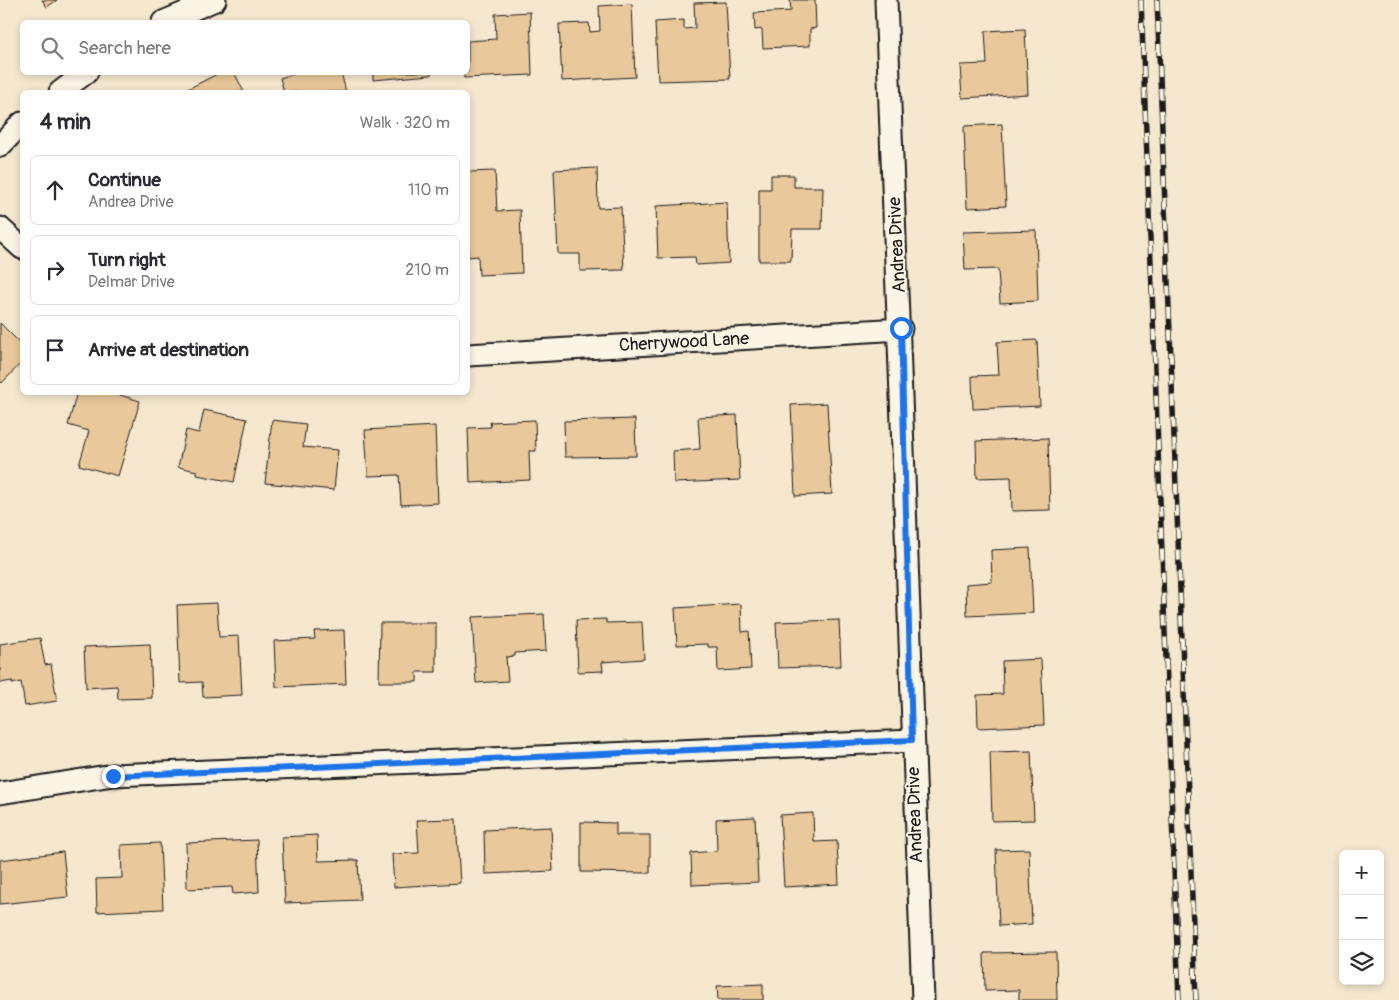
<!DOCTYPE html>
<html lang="en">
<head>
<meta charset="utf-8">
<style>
  :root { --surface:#fff; --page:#f7f7f7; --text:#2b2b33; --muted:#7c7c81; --line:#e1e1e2 }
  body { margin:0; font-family:Pangolin,sans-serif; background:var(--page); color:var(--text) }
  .controls { position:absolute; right:15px; bottom:15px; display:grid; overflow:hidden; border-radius:8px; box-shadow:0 2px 8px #0003 }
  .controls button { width:45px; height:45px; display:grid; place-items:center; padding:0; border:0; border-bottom:1px solid var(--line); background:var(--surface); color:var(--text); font:25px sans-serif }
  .stop { position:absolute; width:15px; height:15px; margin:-11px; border:4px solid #1a73e8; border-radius:50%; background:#fff }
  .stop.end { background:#1a73e8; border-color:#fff; box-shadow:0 1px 5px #0008 }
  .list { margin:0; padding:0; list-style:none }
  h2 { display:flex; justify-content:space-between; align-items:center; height:65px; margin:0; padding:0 20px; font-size:21px }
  h2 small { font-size:16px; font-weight:400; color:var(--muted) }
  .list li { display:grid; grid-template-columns:32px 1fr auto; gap:15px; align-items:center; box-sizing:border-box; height:70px; margin:0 10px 10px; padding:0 10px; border:1px solid var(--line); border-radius:8px }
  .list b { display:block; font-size:19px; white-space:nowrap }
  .list p { margin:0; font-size:16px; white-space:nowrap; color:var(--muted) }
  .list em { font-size:16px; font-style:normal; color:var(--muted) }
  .icon { flex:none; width:28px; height:28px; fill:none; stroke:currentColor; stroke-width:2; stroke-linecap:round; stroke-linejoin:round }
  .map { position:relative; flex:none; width:1399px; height:1000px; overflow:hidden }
  .search { position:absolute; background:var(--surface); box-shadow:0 2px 8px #0003; left:20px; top:20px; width:450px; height:55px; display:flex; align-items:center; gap:12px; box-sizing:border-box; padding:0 18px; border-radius:8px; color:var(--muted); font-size:19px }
  .panel { position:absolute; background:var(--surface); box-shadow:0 2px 8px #0003; left:20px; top:90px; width:450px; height:305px; border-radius:8px }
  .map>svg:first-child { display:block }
  .building { fill:#e9c89b; stroke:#1c1c1c }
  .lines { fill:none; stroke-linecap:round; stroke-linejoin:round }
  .minor-casing { stroke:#1c1c1c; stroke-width:25 }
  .minor { stroke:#fcf5e5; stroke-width:21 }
  .rail-casing { stroke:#1c1c1c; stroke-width:5.5 }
  .rail { stroke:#fcf5e5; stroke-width:4; stroke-dasharray:11; stroke-linecap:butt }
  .route { stroke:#1a73e8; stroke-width:6 }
  .labels { text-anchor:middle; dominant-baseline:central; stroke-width:4; stroke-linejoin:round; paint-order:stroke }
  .street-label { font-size:18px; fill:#1c1c1c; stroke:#fcf5e5 }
</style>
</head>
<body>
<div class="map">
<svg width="1399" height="1000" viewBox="0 0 1399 1000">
  <rect width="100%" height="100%" fill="#f6e8cf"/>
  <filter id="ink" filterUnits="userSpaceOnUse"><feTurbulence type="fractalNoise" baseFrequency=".02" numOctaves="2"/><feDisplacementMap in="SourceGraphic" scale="10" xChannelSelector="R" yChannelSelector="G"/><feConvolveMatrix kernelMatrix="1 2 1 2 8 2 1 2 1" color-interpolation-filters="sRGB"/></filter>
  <g filter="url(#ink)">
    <!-- building -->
    <path class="building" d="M42,0H57L47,7Z
      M790,0H815L816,28L810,29V46L763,48L762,29L755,30L754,13L791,11Z
      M726,2L730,79L658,81L655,22L684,20V29L695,28L694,3Z
      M632,4L635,77L562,81L559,24L589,23L590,32L600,31L599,6Z
      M530,12L532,75L464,78L463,72H468V41L496,39L495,14Z
      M1025,29L1028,94L962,98L960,65L987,64L985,31Z
      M221,72H234L244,92H182Z
      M300,72H341L346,92H284L280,78Z
      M373,72H431V75L373,80Z
      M1002,124L1006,206L967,208L964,126Z
      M597,168L598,208L621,207L624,270L580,271V254H558L554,170Z
      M495,171L497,211L520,210L522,273L479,275L478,256L468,257V172Z
      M771,175H794V187H823L822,229H792L791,261H759V189H771Z
      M727,202L729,263L696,265L695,257L658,258L656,206Z
      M1036,230L1038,301L1000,303L998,269L965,270L963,232Z
      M0,323L22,345V362L2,383L0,381Z
      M1037,340L1040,406L973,409L972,376L999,375L997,342Z
      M77,392H121L120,395L140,401L118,476L79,465L89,431L68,425Z
      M827,403L832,494L795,496L791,405Z
      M204,410L247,419L234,482L197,475V471L178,467L186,430L199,433Z
      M737,415L740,480L674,483L673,451L700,449L698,417Z
      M635,419L636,456L565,457L564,421Z
      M272,420L306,424L303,447L338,450L334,490L265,483Z
      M535,420L536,451H529L530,480L470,483L468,428L491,427L490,422Z
      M435,426L438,503L401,505L399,475L368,476L365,430Z
      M1048,438L1050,510L1012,511L1011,477L977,478L976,441Z
      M1030,548L1033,613L967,616L966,584L992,582L991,550Z
      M217,603L219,637L239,636L242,695L203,697L202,682L180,683L177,605Z
      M741,604L742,632L749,631L751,669L718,671L717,647H708V644L677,645L675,608Z
      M544,614L546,651L515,653V656L506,657L508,681L476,683L472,617Z
      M606,619V623L642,622L644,659L602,662L603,671L578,672L576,620Z
      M839,620L841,666L778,668L776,622Z
      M380,623H436V672H417V682H379Z
      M344,630L346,684L276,687L274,641L315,639L314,631Z
      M40,638L45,665L51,664L57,701L25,706L21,682L12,684V681L0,683V644Z
      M150,644L152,698L118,699L117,686L86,688L84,647Z
      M1041,659L1044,725L978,728L977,695L1003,694L1002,661Z
      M1031,751L1034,820L992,821L990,752Z
      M813,813L814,842L837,841L839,884L784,887L780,815Z
      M755,817L758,882L692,885L691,853L717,851L716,819Z
      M456,819L460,883L394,887L392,854L419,853L417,820Z
      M581,822L616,823V835H650V873L581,872Z
      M551,827L553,871L485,874L484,830Z
      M317,835L318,861L358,860L360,900L285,903L282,837Z
      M257,840L259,892L233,894L232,887L187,889L186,843Z
      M160,843L163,909L97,912L96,879L122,878L121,845Z
      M1029,849L1032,924L999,926L996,850Z
      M63,852L68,897L0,904V860Z
      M1056,952L1057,1000H1019V990L985,991L984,953Z
      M763,984V1000H718L717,986Z"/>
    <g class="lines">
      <!-- minor casing -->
      <g class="minor-casing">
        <path id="minor" d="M886,0C901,333 909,667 923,1000
          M163,22L215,0
          M60,92L87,72
          M0,146L22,123
          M0,228L22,248
          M468,355L901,329
          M0,793L113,775L912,741"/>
      </g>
      <!-- minor -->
      <use href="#minor" class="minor"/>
      <!-- rail casing -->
      <g class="rail-casing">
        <path id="rail" d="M1141,0L1179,1000
          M1157,0L1196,1000"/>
      </g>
      <!-- rail -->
      <use href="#rail" class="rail"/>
    </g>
  </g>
  <g class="lines" filter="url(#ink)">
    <!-- route -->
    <path class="route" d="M113,776L912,740L901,328"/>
  </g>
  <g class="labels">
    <!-- street labels -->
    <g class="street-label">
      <text transform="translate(897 245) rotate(-93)">Andrea Drive</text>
      <text transform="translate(684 342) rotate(-3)">Cherrywood Lane</text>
      <text transform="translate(915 815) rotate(-92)">Andrea Drive</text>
    </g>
  </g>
</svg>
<div class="controls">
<button>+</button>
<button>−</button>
<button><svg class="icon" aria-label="layers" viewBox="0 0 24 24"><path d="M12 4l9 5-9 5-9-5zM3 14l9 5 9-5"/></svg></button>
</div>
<div class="stop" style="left:901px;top:328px"></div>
<div class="stop end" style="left:113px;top:776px"></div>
<div class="search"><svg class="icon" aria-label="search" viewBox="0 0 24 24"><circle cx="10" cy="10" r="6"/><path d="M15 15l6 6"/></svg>Search here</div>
<section class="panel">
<h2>4 min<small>Walk · 320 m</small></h2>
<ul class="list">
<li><svg class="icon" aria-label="ahead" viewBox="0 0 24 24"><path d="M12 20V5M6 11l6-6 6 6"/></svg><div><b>Continue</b><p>Andrea Drive</p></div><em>110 m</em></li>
<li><svg class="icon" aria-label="right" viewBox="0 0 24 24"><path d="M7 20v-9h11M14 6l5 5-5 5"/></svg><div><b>Turn right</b><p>Delmar Drive</p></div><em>210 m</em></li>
<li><svg class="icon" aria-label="arrive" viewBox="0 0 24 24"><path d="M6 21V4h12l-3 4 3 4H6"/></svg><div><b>Arrive at destination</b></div></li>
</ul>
</section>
</div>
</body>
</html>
